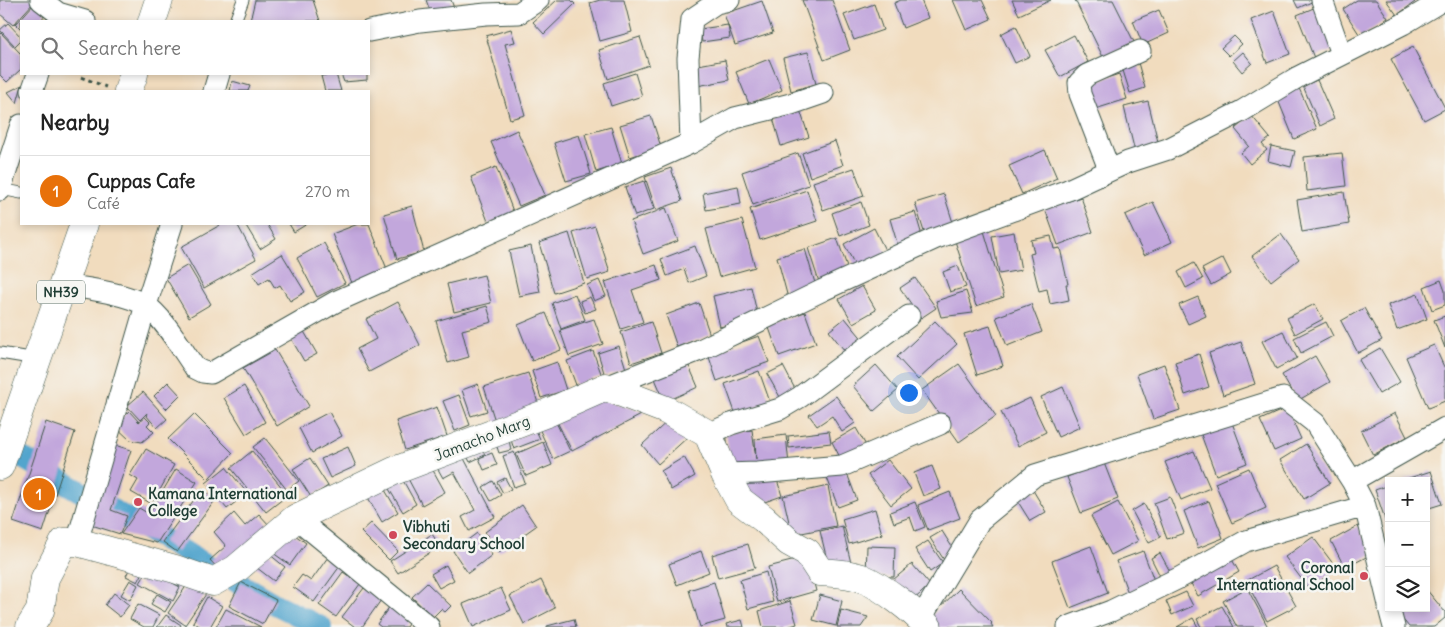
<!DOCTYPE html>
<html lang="en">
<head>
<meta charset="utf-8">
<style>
  :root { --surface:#fff; --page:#f6f6f6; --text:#222; --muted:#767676; --line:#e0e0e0; --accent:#d1495b }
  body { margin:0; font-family:Delius,sans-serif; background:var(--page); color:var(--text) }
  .controls { position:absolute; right:15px; bottom:15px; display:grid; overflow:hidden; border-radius:0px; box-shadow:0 2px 8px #0003 }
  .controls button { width:45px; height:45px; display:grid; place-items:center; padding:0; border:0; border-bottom:1px solid var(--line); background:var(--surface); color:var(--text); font:25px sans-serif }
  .you { position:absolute; left:908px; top:392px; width:18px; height:18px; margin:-12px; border:4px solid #fff; border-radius:50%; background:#1a73e8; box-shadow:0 0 0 8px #1a73e833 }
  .badge { display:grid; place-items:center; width:32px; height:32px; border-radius:50%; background:var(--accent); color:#fff; font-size:16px; font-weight:700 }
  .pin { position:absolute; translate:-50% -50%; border:2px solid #fff; box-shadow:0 1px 5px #0006 }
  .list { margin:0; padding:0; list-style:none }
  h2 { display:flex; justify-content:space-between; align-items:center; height:65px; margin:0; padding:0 20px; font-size:21px }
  h2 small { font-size:16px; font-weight:400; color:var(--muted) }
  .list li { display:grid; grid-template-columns:32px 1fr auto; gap:15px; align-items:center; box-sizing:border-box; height:70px; padding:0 20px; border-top:1px solid var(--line) }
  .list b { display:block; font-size:19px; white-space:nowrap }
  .list p { margin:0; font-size:16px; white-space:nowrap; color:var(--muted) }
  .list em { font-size:16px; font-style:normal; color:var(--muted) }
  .icon { flex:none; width:28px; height:28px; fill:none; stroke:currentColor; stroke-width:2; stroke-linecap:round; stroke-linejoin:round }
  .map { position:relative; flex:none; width:1445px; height:627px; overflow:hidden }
  .search { position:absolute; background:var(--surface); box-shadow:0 2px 8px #0003; left:20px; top:20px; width:350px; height:55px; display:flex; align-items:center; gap:12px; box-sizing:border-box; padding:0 18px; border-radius:0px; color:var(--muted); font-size:19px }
  .panel { position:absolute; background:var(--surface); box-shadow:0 2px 8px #0003; left:20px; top:90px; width:350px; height:135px; border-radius:0px }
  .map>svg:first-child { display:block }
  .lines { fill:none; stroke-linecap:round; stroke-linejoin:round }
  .canal { stroke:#52a5cd; stroke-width:22 }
  .building { fill:#c2a7dc }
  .service-casing { stroke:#3e5549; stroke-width:13 }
  .minor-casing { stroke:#3e5549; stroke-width:23 }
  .tertiary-casing { stroke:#3e5549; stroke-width:29 }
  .trunk-casing { stroke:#3e5549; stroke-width:29 }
  .path { stroke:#3e5549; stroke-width:3; stroke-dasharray:4 4; stroke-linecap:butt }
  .service { stroke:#fff; stroke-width:11 }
  .minor { stroke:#fff; stroke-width:21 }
  .tertiary { stroke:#fff; stroke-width:28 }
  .trunk { stroke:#fff; stroke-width:28 }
  .poi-dot { fill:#d1495b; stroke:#f6f6f2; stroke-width:2 }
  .labels { text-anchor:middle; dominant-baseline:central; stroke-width:5; stroke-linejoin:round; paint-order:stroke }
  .shield { fill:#f6f6f2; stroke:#60746d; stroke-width:1 }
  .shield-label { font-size:14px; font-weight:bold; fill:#1f3d34 }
  .street-label { font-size:15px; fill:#1f3d34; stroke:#f6f6f2 }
  .poi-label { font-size:15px; font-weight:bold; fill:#1f3d34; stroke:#f6f6f2; text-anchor:start }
</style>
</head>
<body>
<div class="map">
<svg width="1445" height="627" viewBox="0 0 1445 627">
  <rect width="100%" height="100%" fill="#f6f6f2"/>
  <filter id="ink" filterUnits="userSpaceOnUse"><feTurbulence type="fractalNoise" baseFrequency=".02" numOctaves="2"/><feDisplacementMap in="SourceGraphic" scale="10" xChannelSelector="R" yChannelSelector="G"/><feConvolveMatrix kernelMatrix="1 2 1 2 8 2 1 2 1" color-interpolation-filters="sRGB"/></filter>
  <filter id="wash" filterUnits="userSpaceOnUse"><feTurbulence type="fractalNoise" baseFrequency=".0096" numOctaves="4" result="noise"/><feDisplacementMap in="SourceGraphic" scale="20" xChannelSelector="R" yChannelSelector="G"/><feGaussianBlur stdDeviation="1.12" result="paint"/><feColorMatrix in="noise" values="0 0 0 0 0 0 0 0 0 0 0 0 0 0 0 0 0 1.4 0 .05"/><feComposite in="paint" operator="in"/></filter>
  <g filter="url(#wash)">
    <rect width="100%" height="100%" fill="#f1dcbe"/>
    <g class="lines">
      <!-- canal -->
      <path class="canal" d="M0,445L275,604L321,627"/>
    </g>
    <g id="blocks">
      <!-- building -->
      <path class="building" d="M0,0H33L35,1L13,25L0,14Z
        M255,0H313L320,21H250Z
        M426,0H451L454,8L432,16Z
        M557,0H571L575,4L544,34L533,22Z
        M600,0H624L632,32L600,41L590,3Z
        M802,0H832L850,50L824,60Z
        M901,0H921L928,18L903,28L894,3Z
        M953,0H982L991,19L966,30Z
        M1012,0H1051L1019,15Z
        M1075,0H1113L1134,42L1103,57Z
        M1294,0H1316L1298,8Z
        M1357,0H1376L1388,18L1361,37L1343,9Z
        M1386,0H1413L1415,2L1397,15Z
        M762,1L773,33L735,45L724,14Z
        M34,4L45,11L42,21H21V29L16,24Z
        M874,4L883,30L854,40L844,15Z
        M1316,7L1333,50L1314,58L1297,15Z
        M1159,10L1169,33L1143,45L1133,21Z
        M1274,11L1290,54L1267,63L1251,20Z
        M8,23L21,37V40L15,46L0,30Z
        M728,25L730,38L702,42L700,29Z
        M1016,26L1030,56L1015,63L1001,34Z
        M511,29L515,42L505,44L525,115L510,119L486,36Z
        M0,32L21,54V69L7,82L0,75Z
        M1074,35L1088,62L1060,77L1045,50Z
        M1234,36L1242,44L1229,56L1221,48Z
        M640,37L649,65L608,79L599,50Z
        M1413,47L1445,108V109L1424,120L1391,59Z
        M808,52L816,84L791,91L783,58Z
        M1243,52L1252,63L1242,72L1233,61Z
        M769,59L782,90L749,104L736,72Z
        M1137,59L1145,88L1130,93L1121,64Z
        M725,60L729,80L697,86L693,66Z
        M635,73L642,96L611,106L604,83Z
        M332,74H336L341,91H325L321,76Z
        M341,74H367V80L344,82Z
        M1119,74L1127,99L1092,110L1085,85Z
        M1317,80L1334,119L1320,126L1303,86Z
        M232,81L250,86L248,91H230Z
        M22,85L17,103L8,92Z
        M1298,86L1317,129L1294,139L1276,95Z
        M1148,101L1159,146L1135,152L1124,107Z
        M800,110L809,137L781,146L773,118Z
        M1251,115L1270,138L1262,144L1267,150L1250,164L1241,153L1249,146L1235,129Z
        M651,116L661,147L630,157L620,125Z
        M611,127L622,164L596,172L585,134Z
        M517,130L545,195L519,206L491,142Z
        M579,135L591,174L566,181L554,143Z
        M835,141L843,165L810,177L802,153Z
        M1271,146L1295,151L1291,167L1268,161Z
        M1045,150L1057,178L1022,194L1009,166Z
        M798,153L809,185L753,205L742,172Z
        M1342,153L1346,186L1307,191L1304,157Z
        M496,167L514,214L489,224L471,177Z
        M671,168L682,201L656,210L645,177Z
        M854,168L864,196L823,210L813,182Z
        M644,181L654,209L635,216L625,187Z
        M738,186L741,204L706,210L703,193Z
        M807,190L817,221L760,240L750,209Z
        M1344,192L1349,224L1302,232L1297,200Z
        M944,194L954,226L925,235L915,203Z
        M1081,197L1093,232L1058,245L1045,209Z
        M861,202L869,225L840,236L832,213Z
        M1153,202L1172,242L1144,255L1125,215Z
        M412,206L424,252L397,259L384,214Z
        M666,208L678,241L643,254L631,221Z
        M915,212L923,239L898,246L890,219Z
        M742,220L755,267L719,277L706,229Z
        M222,224H237L256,259L204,288L181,247Z
        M245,224H267L276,239L260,249Z
        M289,224H307L294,232Z
        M358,224H369L387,269L352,283L332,234Z
        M595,226L610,272L587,279L573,233Z
        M874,228L887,254L857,269L844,244Z
        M984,231L1004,297L976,306L955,241Z
        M1014,232L1021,270L999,274L992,236Z
        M569,233L584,283L554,293L539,243Z
        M1281,234L1299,259L1271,281L1252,256Z
        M1051,236L1054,249L1060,248L1068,284H1066L1069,300L1050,304L1047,289L1039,291L1030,254L1034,253L1031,240Z
        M837,238L850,275L820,285L808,248Z
        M324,243L345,283L317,297L297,258Z
        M531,246L540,292L519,296L509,251Z
        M695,246L706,276L689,283L684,269L667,276L661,259Z
        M805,249L817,290L788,298L777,257Z
        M282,254L305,292L290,301L280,285L275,288L269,278L259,284L252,273Z
        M1223,258L1231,274L1211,285L1202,269Z
        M1194,263L1203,279L1186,288L1178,272Z
        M188,265L211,304L189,317L166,278Z
        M656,265L661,280L632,290L643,322L621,329L605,282Z
        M958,266L966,287L950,292L943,272Z
        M484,275L491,303L454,312L447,284Z
        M915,278L936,308L921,318L900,288Z
        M599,280L606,296L594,301L587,285Z
        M1441,280L1445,291V305L1432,310L1424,287Z
        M862,286L876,310L853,323L839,299Z
        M751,287L758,317L720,327L713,296Z
        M966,291L973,313L941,317L936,301Z
        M575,294L585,320L561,329L552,303Z
        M1418,294L1427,319L1397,330L1388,305Z
        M590,297L596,309L585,313L580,301Z
        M1198,297L1206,316L1188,324L1179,305Z
        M398,302L420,345L369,372L357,349L376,339L366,319Z
        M699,303L710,335L677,347L666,315Z
        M1031,304L1042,332L1007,346L996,317Z
        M1315,304L1323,319L1295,334L1287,318Z
        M487,306L492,322L462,330L469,357L448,363L436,321Z
        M1364,308L1382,340L1358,353L1341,321Z
        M805,312L816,343L779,356L768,325Z
        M546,313L561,350L532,361L518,325Z
        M1445,316V348L1434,320Z
        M845,318L864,341L848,355L829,331Z
        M594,319L603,344L569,356L560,330Z
        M935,321L957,344L918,380L897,357Z
        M651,322L661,353L631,363L621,332Z
        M1326,322L1333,336L1301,353L1294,338Z
        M990,326L1003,366L977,375L964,334Z
        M302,328L317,354L304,361L289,335Z
        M1283,331L1297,358L1276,369L1262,341Z
        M759,336L769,362L717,381L708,354Z
        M1241,342L1255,384L1223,395L1209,353Z
        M1434,345L1445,369V401L1428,408L1406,357Z
        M619,346L626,369L605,376L598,353Z
        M1380,348L1400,382L1379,394L1359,360Z
        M275,350L309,406L277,426L243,368Z
        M593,351L602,376L576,385L567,361Z
        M1199,354L1209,387L1185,395L1175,362Z
        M1315,356L1330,382L1297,401L1282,375Z
        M686,359L698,387L665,402L653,374Z
        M557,362L566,390L541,398L532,371Z
        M959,364L996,416L959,442L922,390Z
        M1164,364L1180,410L1153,419L1137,374Z
        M876,365L898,390L874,411L853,386Z
        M783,366L795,389L780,397L767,374Z
        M759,371L770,402L736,415L725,384Z
        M528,373L540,409L496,424L484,387Z
        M168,382L180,395L166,409L154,396Z
        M478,384L487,411L471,416L462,390Z
        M244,386L265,422L246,434L224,398Z
        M1063,387L1080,427L1058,437L1041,397Z
        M143,392L167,419L157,428L146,415L147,413L140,420L127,406Z
        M459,395L470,425L455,431L443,401Z
        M594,396L645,413L572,451L555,418Z
        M836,396L855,423L842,432L832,416L817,426L809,415Z
        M1030,398L1046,432L1018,446L1001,412Z
        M437,407L447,436L405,450L396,421Z
        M1287,408L1301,439L1274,451L1260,420Z
        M129,411L139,422L145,417L150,422L147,425L154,432L142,442L130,440L114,425Z
        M329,412L342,436L312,453L299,428Z
        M1395,413L1407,437L1373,455L1361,431Z
        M194,414L233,453L208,479L168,439Z
        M553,416L570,451L553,459L537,424Z
        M672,417L689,436L658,464L642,445Z
        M1231,420L1247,463L1216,475L1200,432Z
        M46,422L75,432L43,532L13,522Z
        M856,428L868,449L843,463L832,442Z
        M536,430L540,439L514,449L511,440Z
        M752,430L756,459L755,439L786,435L789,465L731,467L726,433Z
        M829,431L831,443L789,448L788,436Z
        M265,438L299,481L287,490L253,447Z
        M509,440L511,450L499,453L496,444Z
        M543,442L552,465L526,476L516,454Z
        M479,443L485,455L470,462L464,450Z
        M111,444L131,450L111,510L127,516L120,534L85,523Z
        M1306,444L1330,483L1304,499L1280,460Z
        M348,447L356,466L330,478L321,459Z
        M146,449L174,465L152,504L131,492L138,480L130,475Z
        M459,449L495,517L469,531L462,517L475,510L454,472L443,478L434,462Z
        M252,451L288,495L266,512L231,468Z
        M1194,451L1210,488L1181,500L1165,462Z
        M514,452L525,483L514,487L503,456Z
        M492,453L497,465L484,470L479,458Z
        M684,457L695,476L671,490L661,471Z
        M310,458L328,486L311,497L293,469Z
        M888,460L911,489L891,505L868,475Z
        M429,463L445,492L422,505L406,475Z
        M1104,463L1118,499L1081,513L1067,477Z
        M932,466L941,489L923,496L914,473Z
        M226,467L247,493L227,509L206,483Z
        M845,468L857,500L838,507L826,475Z
        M1249,468L1266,508L1232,523L1215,483Z
        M176,469L197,482L157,543L121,534L139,508L149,514Z
        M1431,471L1442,504L1426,509V481L1403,480Z
        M775,473L782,496L750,507L743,483Z
        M400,475L416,504L403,512L386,484Z
        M505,478L511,489L503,493L497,482Z
        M493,481L501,495L491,501L483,487Z
        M382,485L398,512L382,522L366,494Z
        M1389,485V521L1386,522L1375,490Z
        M828,486L836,526L792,535L783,496Z
        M1031,487L1046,512L1030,521L1015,497Z
        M202,489L216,499L177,552L163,542Z
        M950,492L960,518L928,530L918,505Z
        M1170,497L1184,533L1167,539L1154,503Z
        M1209,501L1223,538L1198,548L1184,511Z
        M915,502L925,527L915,531L910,517L894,523L890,512Z
        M1118,502L1138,541L1111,555L1091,516Z
        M1144,504L1161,537L1149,543L1132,511Z
        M522,505L536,526L499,552L485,532Z
        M875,509L882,534L849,544L842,519Z
        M234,513L245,526L259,514L270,526L220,571L210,560L226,546L214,532Z
        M371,523L398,551L389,560L361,532Z
        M842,526L851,563L829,568L820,531Z
        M1358,526L1372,554L1345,568L1331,541Z
        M288,530L306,543L290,565L269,550Z
        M942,531L957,555L946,563L930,538Z
        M477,533L492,555L468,573L453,551Z
        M432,534L440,546L398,573L390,561Z
        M1313,537L1337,569L1309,589L1285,557Z
        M928,541L943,563L930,572L915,549Z
        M748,544L755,568L718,578L712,555Z
        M867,546L895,547L894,577L866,576Z
        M1091,546L1108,593L1070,608L1052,561Z
        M263,549L285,567L274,581L252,564Z
        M701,551L709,572L677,585L669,564Z
        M1143,551L1155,583L1128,593L1116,561Z
        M1160,553L1174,579L1164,584L1151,558Z
        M1229,554L1239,572L1198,596L1188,578Z
        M328,557L340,566L314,602L293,587L302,575L311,581Z
        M807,557L816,591L777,602L768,567Z
        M132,563L145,569L138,582L126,576Z
        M912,564L930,585L911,602L893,580Z
        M446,565L454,580L439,588L431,574Z
        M1274,566L1296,606L1267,621L1246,581Z
        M148,570L180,587L173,601L140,583Z
        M343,572L360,584L336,617L319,605Z
        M766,572L773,602L748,609L740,580Z
        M130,580L138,585L130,600L121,595Z
        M541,580L555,608L524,624L510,596Z
        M189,582L206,594L185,625L168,613Z
        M241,582L276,600L263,624L229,606Z
        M714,582L725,620L700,627L689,590Z
        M427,583L451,606L445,612L441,609L433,617L412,597Z
        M364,588L381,600L362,627H355L342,617Z
        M501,588L511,610L473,627L463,604Z
        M1247,588L1268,627H1237L1223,601Z
        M959,589L992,623L991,624L993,627H936L928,619Z
        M1426,589L1445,612V618L1434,627H1409L1395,610L1426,608Z
        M1186,592L1193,606L1172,615L1166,601Z
        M114,593L129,605L120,617L105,605Z
        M157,594L171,602L165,612L151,604Z
        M820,595L842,601L836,626L813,620Z
        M207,597L222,606L210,627H201L193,622Z
        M790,601L797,624L787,627H763L759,611Z
        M138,604L159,615L153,627H144L130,619Z
        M390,606L410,621L406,627H381L377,624Z
        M1222,606L1234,627H1201L1197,619Z
        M226,609L261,627H216Z
        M841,610L868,617L861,627H837Z
        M166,615L181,625L180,627H157Z
        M1193,618L1198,627H1177Z
        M574,619L576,627H547V626Z
        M742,620L744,627H727L726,624Z"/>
    </g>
  </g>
  <g filter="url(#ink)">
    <use href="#blocks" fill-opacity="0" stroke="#3e5549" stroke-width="1"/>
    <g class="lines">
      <!-- service casing -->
      <g class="service-casing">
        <path id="service" d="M235,21L243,0
          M1,189L21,193
          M0,353L37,359"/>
      </g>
      <!-- minor casing -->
      <g class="minor-casing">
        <path id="minor" d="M41,0L58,13L85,21
          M729,0L716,3L692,19L688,58L691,143L735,118L791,104L823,93
          M1322,0L1341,54
          M369,31L420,21L486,14L519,13L538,0
          M32,91L38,74
          M214,91L219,74
          M1109,169L1080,94L1079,83L1087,75L1140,51
          M0,190L21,125
          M64,285C87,289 126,293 145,305C162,315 183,351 195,368L203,372L211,373L335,302L691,143
          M606,387L700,350L823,290L934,239L1068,190L1128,162L1168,149L1242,111L1298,77L1403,24L1443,0
          M708,434L731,424L780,409L800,397L909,316
          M725,474L757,473L842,466L940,424
          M1352,481L1445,428
          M296,518L429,627
          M77,542L146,305L172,224
          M1389,608L1394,627
          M921,618L980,520L1035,475L1283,398L1315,423L1352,481L1365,506L1389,605
          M1068,627L1111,611L1179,578L1246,541L1365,506"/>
      </g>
      <!-- tertiary casing -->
      <g class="tertiary-casing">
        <path id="tertiary" d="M30,627L40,611L45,578L64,542H77L175,569L213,582L236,569L296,518L394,471L547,413L606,387L666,410L708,434L725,474L739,500L764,519L789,542L807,552L820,572C834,573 848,573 862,578C881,586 915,611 928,627"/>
      </g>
      <!-- trunk casing -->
      <g class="trunk-casing">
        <path id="trunk" d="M152,21L159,0
          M128,91L134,74
          M0,466L84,224"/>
      </g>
      <!-- path -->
      <path class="path" d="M81,77L106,87"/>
      <!-- service -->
      <use href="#service" class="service"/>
      <!-- minor -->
      <use href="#minor" class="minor"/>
      <!-- tertiary -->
      <use href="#tertiary" class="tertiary"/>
      <!-- trunk -->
      <use href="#trunk" class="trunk"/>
    </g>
  </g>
  <!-- markers -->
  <g class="poi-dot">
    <circle cx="138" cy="502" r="5"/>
    <circle cx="393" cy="535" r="5"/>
    <circle cx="1364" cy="576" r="5"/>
  </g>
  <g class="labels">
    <!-- shield labels -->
    <rect class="shield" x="37" y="280.5" width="48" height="23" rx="4"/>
    <g class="shield-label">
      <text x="61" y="292">NH39</text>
    </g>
    <!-- street labels -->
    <g class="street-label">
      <text transform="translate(482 438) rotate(-21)">Jamacho Marg</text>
    </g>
    <!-- poi labels -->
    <g class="poi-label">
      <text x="148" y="493">Kamana International<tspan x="148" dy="17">College</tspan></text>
      <text x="403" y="526">Vibhuti<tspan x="403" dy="17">Secondary School</tspan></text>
      <text x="1354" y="567" text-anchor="end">Coronal<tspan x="1354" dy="17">International School</tspan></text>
    </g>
  </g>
</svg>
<div class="controls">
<button>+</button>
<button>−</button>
<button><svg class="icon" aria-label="layers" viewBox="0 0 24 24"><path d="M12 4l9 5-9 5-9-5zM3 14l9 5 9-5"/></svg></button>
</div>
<div class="you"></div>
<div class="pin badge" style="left:39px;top:494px;background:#e8710a">1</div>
<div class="search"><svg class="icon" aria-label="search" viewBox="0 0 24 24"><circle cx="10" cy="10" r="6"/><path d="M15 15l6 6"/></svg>Search here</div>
<section class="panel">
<h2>Nearby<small></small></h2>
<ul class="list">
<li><span class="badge" style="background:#e8710a">1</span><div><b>Cuppas Cafe</b><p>Café</p></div><em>270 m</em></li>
</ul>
</section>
</div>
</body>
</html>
